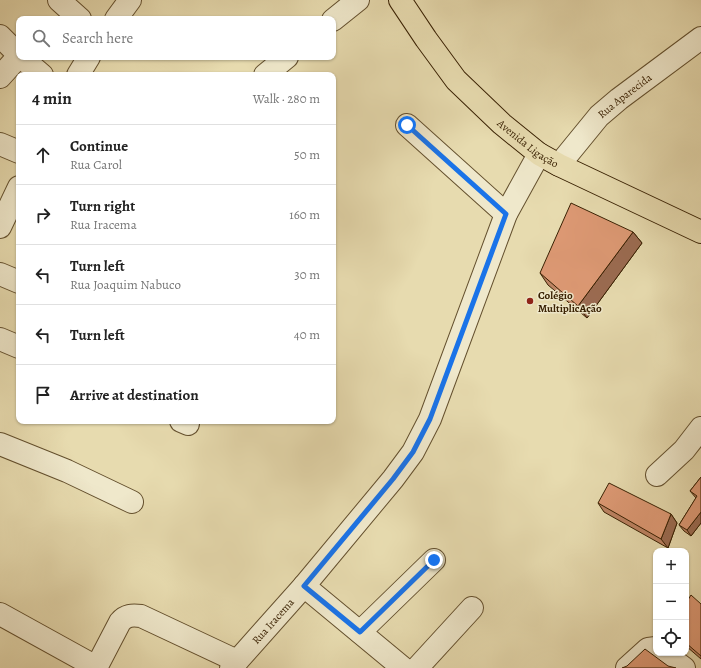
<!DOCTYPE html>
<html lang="en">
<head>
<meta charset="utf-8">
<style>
  :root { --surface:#fff; --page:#f2f2f2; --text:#222; --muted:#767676; --line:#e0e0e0 }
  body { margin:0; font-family:Alegreya,serif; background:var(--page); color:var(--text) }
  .controls { position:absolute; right:12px; bottom:12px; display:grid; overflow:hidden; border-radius:8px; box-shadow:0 1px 3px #0004 }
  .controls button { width:36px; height:36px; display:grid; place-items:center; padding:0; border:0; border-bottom:1px solid var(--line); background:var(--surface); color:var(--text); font:20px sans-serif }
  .stop { position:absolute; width:12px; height:12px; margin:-9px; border:3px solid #1a73e8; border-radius:50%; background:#fff }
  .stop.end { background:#1a73e8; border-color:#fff; box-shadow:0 1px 4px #0008 }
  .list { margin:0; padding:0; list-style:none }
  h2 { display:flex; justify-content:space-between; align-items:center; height:52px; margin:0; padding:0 16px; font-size:17px }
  h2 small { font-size:13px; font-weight:400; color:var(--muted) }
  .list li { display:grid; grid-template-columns:26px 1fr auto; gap:12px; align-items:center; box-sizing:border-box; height:60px; padding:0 16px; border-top:1px solid var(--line) }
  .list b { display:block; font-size:15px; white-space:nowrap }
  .list p { margin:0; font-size:13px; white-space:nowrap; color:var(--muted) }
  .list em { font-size:13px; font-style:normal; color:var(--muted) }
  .icon { flex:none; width:22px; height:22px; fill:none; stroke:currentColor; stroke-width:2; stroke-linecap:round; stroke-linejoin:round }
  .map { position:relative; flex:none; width:701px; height:668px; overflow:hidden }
  .search { position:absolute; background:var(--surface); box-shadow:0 1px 3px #0004; left:16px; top:16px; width:320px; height:44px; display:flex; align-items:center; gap:10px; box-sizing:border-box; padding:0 14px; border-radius:8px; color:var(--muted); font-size:15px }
  .panel { position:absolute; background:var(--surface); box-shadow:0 1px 3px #0004; left:16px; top:72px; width:320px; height:352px; border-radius:8px }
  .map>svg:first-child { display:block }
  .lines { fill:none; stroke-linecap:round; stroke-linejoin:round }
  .minor-casing { stroke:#64502e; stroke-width:24 }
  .major-casing { stroke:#392103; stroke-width:24 }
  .minor { stroke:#efe8cb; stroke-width:22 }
  .major { stroke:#e7dbaf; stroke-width:22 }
  .wall { fill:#be8464; stroke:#392103 }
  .shaded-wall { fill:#9b6b51; stroke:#392103 }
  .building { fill:#dd9974; stroke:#392103 }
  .route { stroke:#1a73e8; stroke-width:5 }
  .poi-dot { fill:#8f2418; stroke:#efe8cb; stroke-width:1.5 }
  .labels { text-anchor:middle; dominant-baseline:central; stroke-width:3; stroke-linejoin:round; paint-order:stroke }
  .street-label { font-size:11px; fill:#392103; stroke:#efe8cb }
  .poi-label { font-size:11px; font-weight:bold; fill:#392103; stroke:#efe8cb; text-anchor:start }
</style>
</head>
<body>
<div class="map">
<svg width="701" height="668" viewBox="0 0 701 668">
  <rect width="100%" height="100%" fill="#e7dbaf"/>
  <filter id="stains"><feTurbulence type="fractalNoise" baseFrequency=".005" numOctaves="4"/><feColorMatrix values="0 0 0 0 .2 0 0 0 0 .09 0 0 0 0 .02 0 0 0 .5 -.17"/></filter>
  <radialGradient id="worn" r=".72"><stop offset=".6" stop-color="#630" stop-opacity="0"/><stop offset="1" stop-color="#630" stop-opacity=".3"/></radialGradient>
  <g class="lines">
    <!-- minor casing -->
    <g class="minor-casing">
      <g id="minor">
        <path d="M59,0L80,19"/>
        <path d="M116,19L130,0"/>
        <path d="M333,20L358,0"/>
        <path d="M0,36L19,55"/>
        <path d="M21,57L42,75"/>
        <path d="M78,75L89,57"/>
        <path d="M265,75L287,57"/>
        <path d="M0,77L19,56"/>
        <path d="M407,125L506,214"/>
        <path d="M0,144L19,152"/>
        <path id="s1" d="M559,165L599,116L619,99L701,38"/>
        <path d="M0,227L19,187"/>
        <path d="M0,274L19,282"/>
        <path d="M0,339L19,347"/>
        <path d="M181,421L188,424"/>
        <path d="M0,444L67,471L132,502"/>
        <path d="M657,475L684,450L701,428"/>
        <path d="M304,586L403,668"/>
        <path d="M0,614L96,667"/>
        <path d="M360,632L434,560"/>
        <path d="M664,653L684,668"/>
        <path d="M96,668L120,622C126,615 132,615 141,616L237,661"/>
        <path id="s2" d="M231,668L304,586L393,479L413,452L430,419L506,214L539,154"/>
        <path d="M417,668L472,608"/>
        <path d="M627,668L648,649L656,648"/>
      </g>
    </g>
    <!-- major casing -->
    <g class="major-casing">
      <g id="major">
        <path id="s3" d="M400,0L426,39L456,80L502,124L539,154L559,165L701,232"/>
      </g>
    </g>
    <!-- minor -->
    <use href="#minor" class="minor"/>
    <!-- major -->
    <use href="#major" class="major"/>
  </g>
  <!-- wall -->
  <path class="wall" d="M633,232L642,243L587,318L548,285L540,273Z
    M701,477V523L691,536L684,531L679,525L696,498L690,491Z
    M598,503L671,514L677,523L668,548L604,512Z
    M686,603L701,604V659L686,646Z"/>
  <!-- shaded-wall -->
  <path class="shaded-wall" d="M633,232L642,243L587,318L578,306Z
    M701,512V523L691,536L687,530Z
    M671,514L677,523L668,548L661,539Z"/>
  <!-- building -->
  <path class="building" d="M571,203L633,232L578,306L540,273Z
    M701,477V512L687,530L679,525L697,496L690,491Z
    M609,483L671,514L661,539L598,503Z
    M691,595L701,604V656L686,643V603Z
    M645,649L668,666L676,668H622L627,666Z"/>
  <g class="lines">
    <!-- route -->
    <path class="route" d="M407,125L506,214L430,419L413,452L393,479L304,586L360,632L434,560"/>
  </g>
  <!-- markers -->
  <circle class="poi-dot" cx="530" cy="301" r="4"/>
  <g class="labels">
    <!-- street labels -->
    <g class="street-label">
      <text stroke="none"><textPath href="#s1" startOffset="96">Rua Aparecida</textPath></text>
      <text stroke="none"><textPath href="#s3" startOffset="194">Avenida Ligação</textPath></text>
      <text stroke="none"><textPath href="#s2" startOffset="63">Rua Iracema</textPath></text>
    </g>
    <!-- poi labels -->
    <g class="poi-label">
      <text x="538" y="295">Colégio<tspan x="538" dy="13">MultiplicAção</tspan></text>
    </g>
  </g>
  <rect width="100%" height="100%" filter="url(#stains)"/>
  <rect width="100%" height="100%" fill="url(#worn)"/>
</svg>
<div class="controls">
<button>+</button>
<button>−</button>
<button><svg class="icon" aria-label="locate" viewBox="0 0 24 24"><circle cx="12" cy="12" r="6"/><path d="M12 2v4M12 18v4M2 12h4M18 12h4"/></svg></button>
</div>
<div class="stop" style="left:407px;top:125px"></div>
<div class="stop end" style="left:434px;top:560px"></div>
<div class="search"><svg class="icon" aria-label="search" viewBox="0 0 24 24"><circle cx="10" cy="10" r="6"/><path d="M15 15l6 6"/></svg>Search here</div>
<section class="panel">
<h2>4 min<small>Walk · 280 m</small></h2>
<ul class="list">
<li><svg class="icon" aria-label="ahead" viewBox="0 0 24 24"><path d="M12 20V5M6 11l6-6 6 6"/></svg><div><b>Continue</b><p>Rua Carol</p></div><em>50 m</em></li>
<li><svg class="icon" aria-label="right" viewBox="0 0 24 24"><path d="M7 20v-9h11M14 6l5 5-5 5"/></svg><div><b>Turn right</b><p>Rua Iracema</p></div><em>160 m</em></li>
<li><svg class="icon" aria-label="left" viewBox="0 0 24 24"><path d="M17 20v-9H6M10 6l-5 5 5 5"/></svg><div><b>Turn left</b><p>Rua Joaquim Nabuco</p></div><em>30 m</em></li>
<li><svg class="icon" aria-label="left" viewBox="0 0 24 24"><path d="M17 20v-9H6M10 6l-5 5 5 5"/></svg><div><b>Turn left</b></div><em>40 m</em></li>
<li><svg class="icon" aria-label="arrive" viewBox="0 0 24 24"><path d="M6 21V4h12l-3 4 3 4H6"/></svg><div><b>Arrive at destination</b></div></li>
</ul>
</section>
</div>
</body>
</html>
